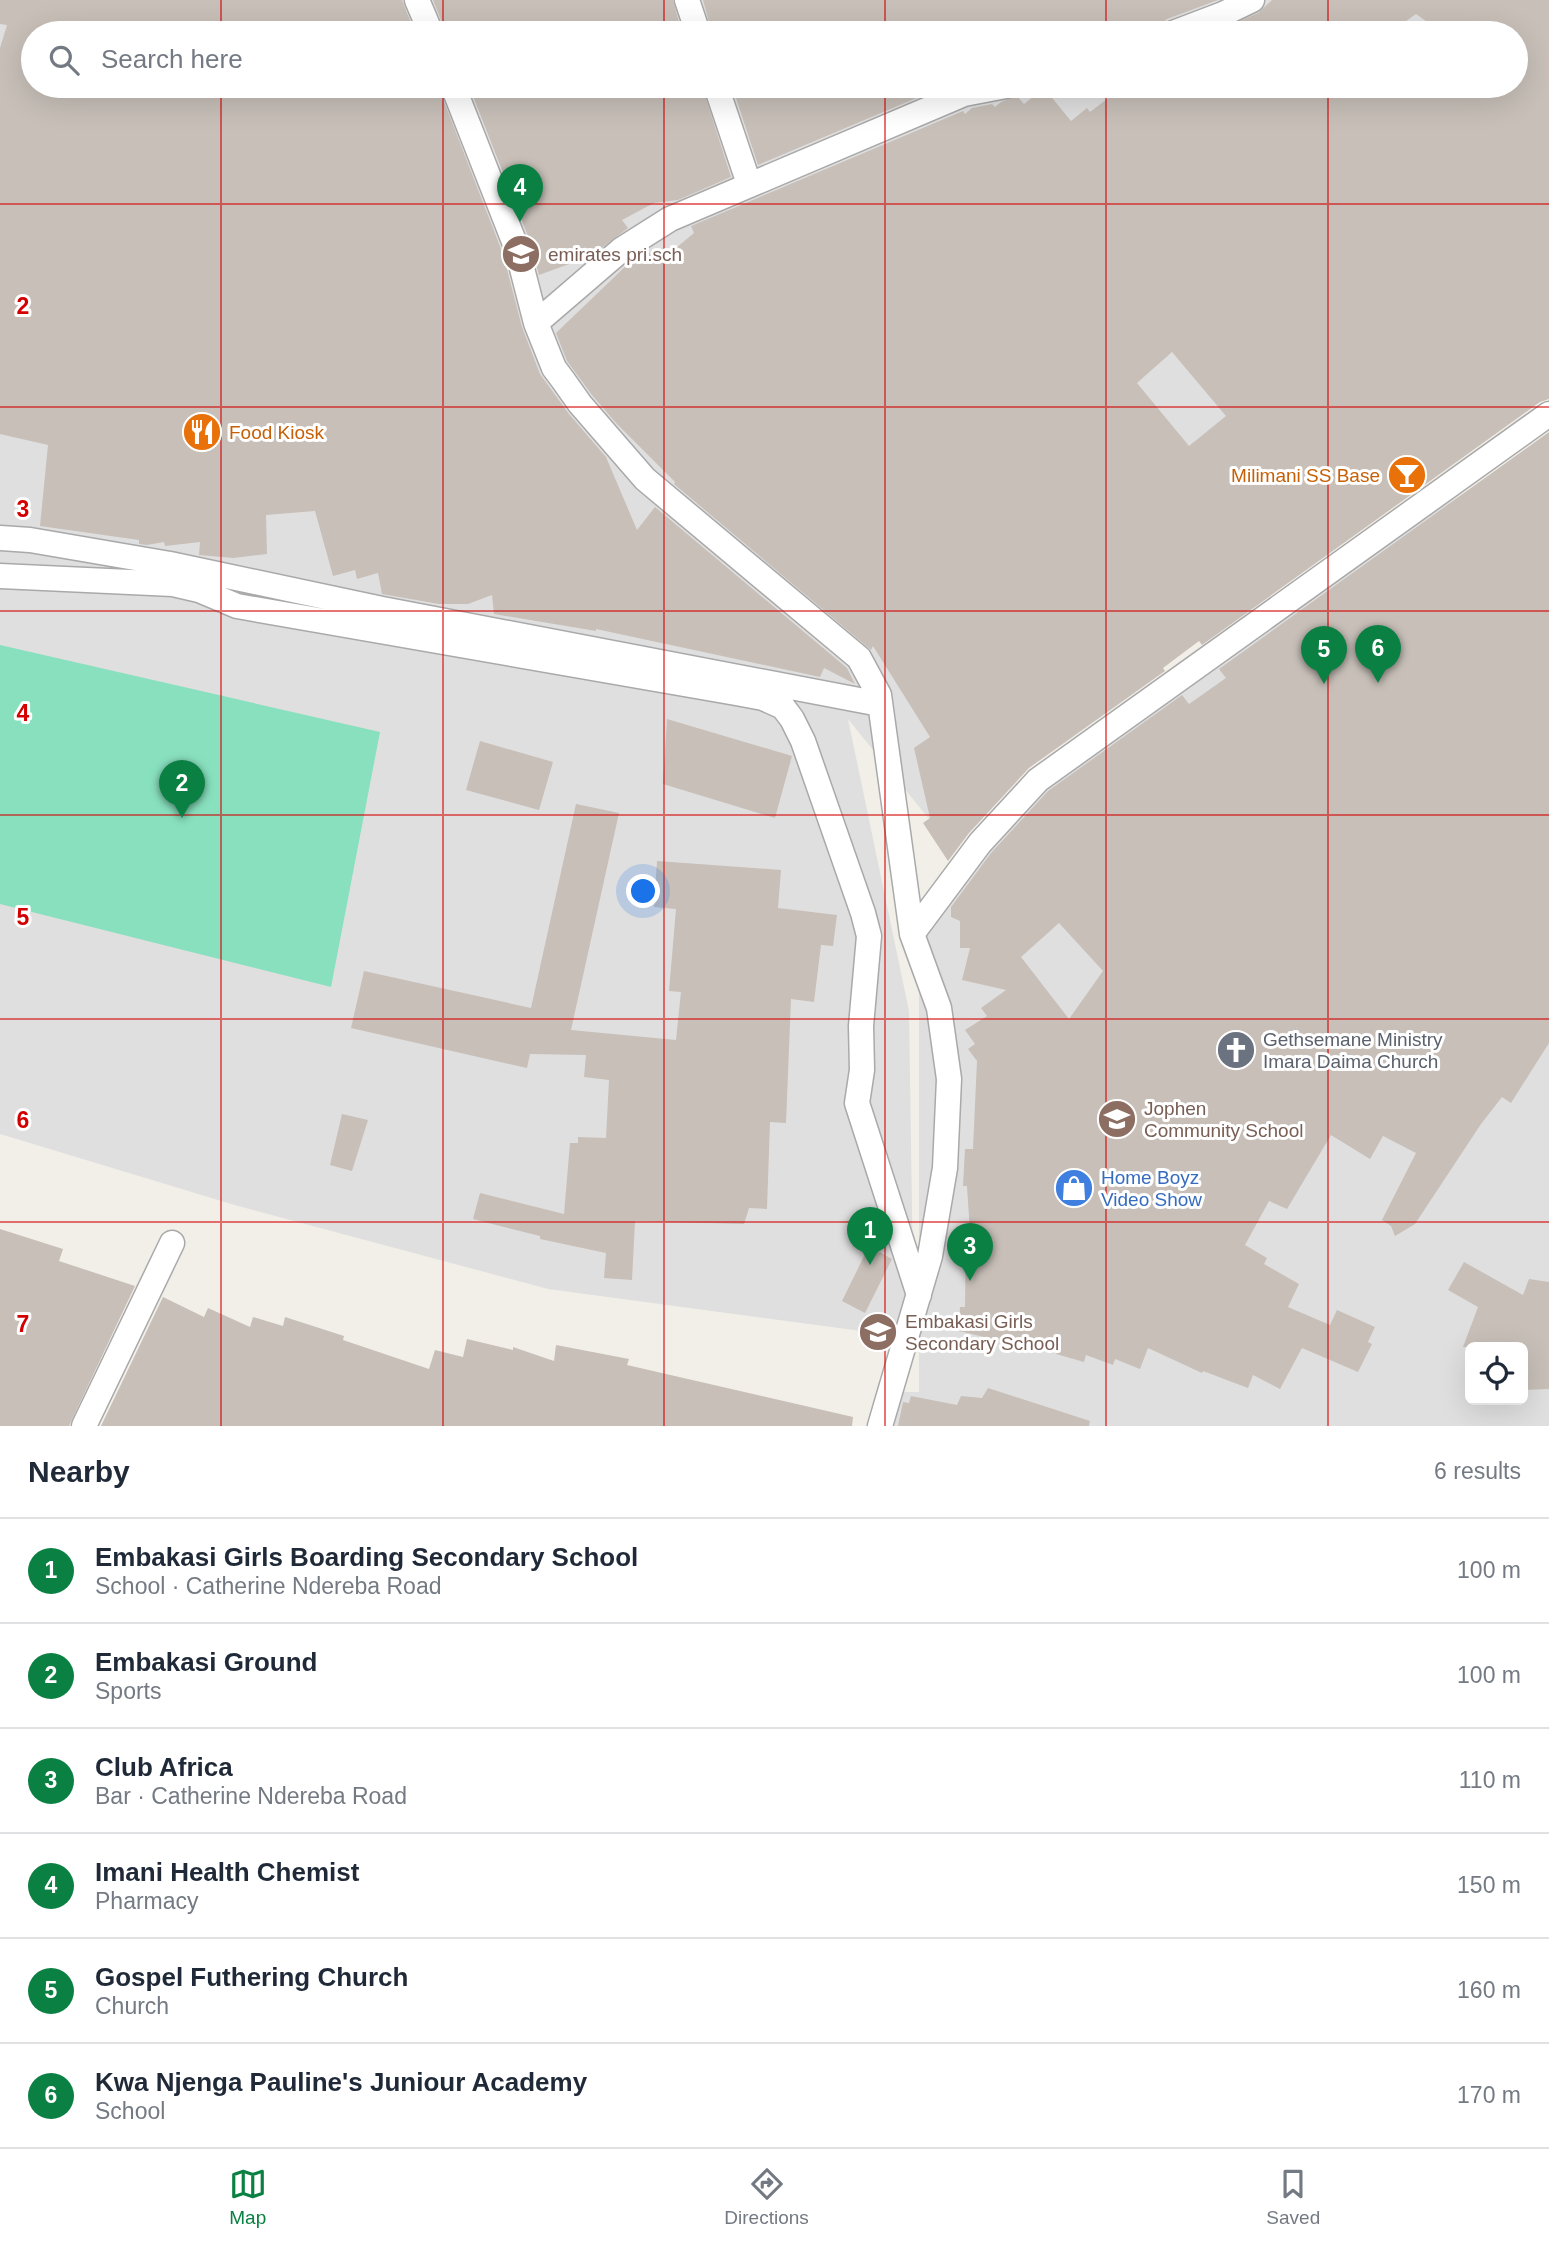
<!DOCTYPE html>
<html lang="en">
<head>
<meta charset="utf-8">
<style>
  :root { --surface:#fff; --page:#f2f2f3; --text:#1f2937; --muted:#747a83; --line:#e0e1e3; --accent:#0b8043 }
  body { margin:0; font-family:Helvetica,sans-serif; background:var(--page); color:var(--text) }
  .controls { position:absolute; right:21px; bottom:21px; display:grid; overflow:hidden; border-radius:10px; box-shadow:0 7px 28px #0002 }
  .controls button { width:63px; height:63px; display:grid; place-items:center; padding:0; border:0; border-bottom:2px solid var(--line); background:var(--surface); color:var(--text); font:35px sans-serif }
  .you { position:absolute; left:644px; top:892px; width:24px; height:24px; margin:-18px; border:5px solid #fff; border-radius:50%; background:#1a73e8; box-shadow:0 0 0 10px #1a73e833 }
  .badge { display:grid; place-items:center; width:46px; height:46px; border-radius:50%; background:var(--accent); color:#fff; font-size:23px; font-weight:700 }
  .pin { position:absolute; translate:-50% -58px; filter:drop-shadow(0 2px 4px #0008) }
  .pin::after { content:''; position:absolute; top:37px; width:24px; height:21px; background:inherit; clip-path:polygon(0 0,100% 0,50% 100%) }
  .list { margin:0; padding:0; list-style:none }
  h2 { display:flex; justify-content:space-between; align-items:center; height:91px; margin:0; padding:0 28px; font-size:30px }
  h2 small { font-size:23px; font-weight:400; color:var(--muted) }
  .list li { display:grid; grid-template-columns:46px 1fr auto; gap:21px; align-items:center; box-sizing:border-box; height:105px; padding:0 28px; border-top:2px solid var(--line) }
  .list b { display:block; font-size:26px; white-space:nowrap }
  .list p { margin:0; font-size:23px; white-space:nowrap; color:var(--muted) }
  .list em { font-size:23px; font-style:normal; color:var(--muted) }
  .icon { flex:none; width:38px; height:38px; fill:none; stroke:currentColor; stroke-width:2; stroke-linecap:round; stroke-linejoin:round }
  .map { position:relative; flex:none; width:1549px; height:1426px; overflow:hidden }
  .search { position:absolute; background:var(--surface); box-shadow:0 7px 28px #0002; left:21px; right:21px; top:21px; height:77px; display:flex; align-items:center; gap:18px; box-sizing:border-box; padding:0 24px; border-radius:38px; color:var(--muted); font-size:26px }
  .sheet { height:721px; background:var(--surface) }
  nav { display:flex; justify-content:space-around; align-items:center; box-sizing:border-box; height:98px; border-top:2px solid var(--line); background:var(--surface); font-size:19px; color:var(--muted) }
  nav a { display:grid; justify-items:center; gap:4px }
  nav .on { color:var(--accent) }
  .map>svg:first-child { display:block }
  .residential { fill:#e0dfdf; fill-rule:evenodd }
  .pitch { fill:#88e0be }
  .building { fill:#c7bfb8; fill-rule:evenodd }
  .lines { fill:none; stroke-linecap:round; stroke-linejoin:round }
  .street-casing { stroke:#a9a9a9; stroke-width:27 }
  .street { stroke:#fff; stroke-width:24 }
  .grid { fill:none; stroke:#d40000; stroke-width:2; stroke-opacity:0.55 }
  .labels { text-anchor:middle; dominant-baseline:central; stroke-width:6; stroke-linejoin:round; paint-order:stroke }
  .education-label { font-size:19px; fill:#785e54; stroke:#fff; text-anchor:start }
  .food-label { font-size:19px; fill:#c56008; stroke:#fff; text-anchor:start }
  .worship-label { font-size:19px; fill:#5b616d; stroke:#fff; text-anchor:start }
  .shop-label { font-size:19px; fill:#366cbe; stroke:#fff; text-anchor:start }
  .grid-label { font-size:23px; text-anchor:middle; font-weight:bold; fill:#d40000; stroke:#fff; stroke-width:6; stroke-linejoin:round; paint-order:stroke }
</style>
</head>
<body>
<div class="map">
<svg width="1549" height="1426" viewBox="0 0 1549 1426">
  <rect width="100%" height="100%" fill="#f2efe9"/>
  <!-- residential -->
  <path class="residential" d="M0,0H1549V372L938,830L848,719L909,1011L914,1338L548,1289L238,1206L0,1134ZM33,33H1516V86H33Z
    M1549,439V1426H887L896,1392H919V911L1013,808L1317,586ZM1470,1347H1523V1400H1470Z"/>
  <!-- pitch -->
  <path class="pitch" d="M0,645L380,732L331,987L0,904Z"/>
  <!-- building -->
  <path class="building" d="M0,0H402L415,33H33V86H438L503,254L522,327L540,374L569,414L606,457L637,530L655,507L847,668L855,684L824,668L820,677L596,629V631L494,614L492,595L468,604H439L382,594L378,573L357,579L355,570L333,576L315,511L266,515L267,554L233,558L199,555L200,542L165,546L164,542L147,545L139,544V540L40,526L48,445L0,434V48L7,25L0,24Z
    M433,0H673L682,33H446Z
    M703,0H1218L1167,19L1161,24L1158,33H712Z
    M1272,0H1549V399L1540,402L1202,645L1199,641L1163,668L1165,671L1029,768L969,833L948,861L923,823L930,818L914,748L930,737L873,646L871,650L674,484L675,482L616,423L592,395L567,361L556,333L631,261L648,251L658,263L694,233L691,226L963,111L965,114L972,108L992,104L995,107L1001,102L1017,96L1024,104L1044,88L1071,121L1087,108L1090,112L1124,86H1516V33H1443L1416,14L1389,33H1214L1258,13ZM1172,352L1226,416L1189,446L1137,383Z
    M469,86H702L731,177L678,200L654,203L622,220L628,228L591,256L539,275L531,244Z
    M732,86H945L758,165Z
    M1549,432V1043L1511,1103L1502,1097L1481,1124L1415,1224L1395,1236L1391,1226L1382,1220L1416,1153L1383,1136L1370,1159L1331,1135L1287,1209L1269,1201L1245,1245L1267,1258L1264,1264L1299,1284L1288,1307L1330,1325L1337,1310L1375,1327L1368,1342L1372,1344L1358,1372L1302,1348L1280,1389L1253,1375L1248,1388L1203,1371L1202,1373L1148,1348L1140,1369L1115,1359L1113,1365L1086,1355L1084,1362L1056,1354L1058,1351H1042L959,1331L960,1307H965L966,1232H970L967,1186H963L965,1149H973L977,1061L968,1049L975,1044L965,1030L987,1016L981,1008L1006,990L962,980L970,948H960V921L951,917V907L991,853L1048,791L1182,695L1189,704L1226,678L1219,669ZM1059,923L1103,971L1069,1019L1021,957Z
    M667,719L792,756L775,818L663,784Z
    M480,741L553,762L539,810L466,790Z
    M576,804L619,813L571,1030L676,1040L681,992L669,991L676,909L654,907L657,861L781,870L778,908L837,915L833,946L821,945L814,1002L791,999L786,1123L770,1122L767,1209L749,1208L744,1224L635,1221L632,1280L604,1278L606,1253L540,1239V1236L473,1219L480,1193L564,1214L570,1143H578V1137L606,1138L609,1080L584,1077L586,1055L530,1054L527,1068L351,1028L364,971L531,1008Z
    M342,1114L368,1120L352,1171L330,1165Z
    M0,1229L63,1249L59,1261L135,1286L69,1426H0Z
    M869,1246L892,1259L865,1313L842,1301Z
    M1464,1262L1523,1295L1529,1279L1549,1282V1389L1523,1390V1347H1463L1478,1307L1448,1290Z
    M163,1297L204,1317L208,1308L250,1327L253,1317L283,1326L285,1317L344,1336L343,1340L429,1369L435,1350L463,1357L467,1339L513,1350V1347L554,1361L556,1345L629,1359L627,1365L853,1417L852,1426H101Z
    M988,1388L1090,1421L1089,1426H898L903,1402L909,1403L911,1396L957,1405L961,1396L982,1398Z"/>
  <g class="lines">
    <!-- street casing -->
    <g class="street-casing">
      <path id="street" d="M417,0L431,33
        M687,0L698,33
        M1173,33L1223,14L1252,0
        M453,86L517,249L536,323L554,368L563,380L580,404L645,479L859,658L879,695L912,934L939,1008L949,1079L945,1168L930,1256L880,1426
        M716,86L749,184
        M536,323L621,250L670,219L964,94L1006,86
        M0,538L30,540L170,564L382,609L880,704
        M0,576L173,584L199,590L237,606L736,693L763,698L783,707L792,719L803,741L863,913L869,936L861,1026L862,1070L857,1103L919,1295
        M912,934L980,843L1038,780L1549,414
        M84,1426L172,1243"/>
    </g>
    <!-- street -->
    <use href="#street" class="street"/>
  </g>
  <!-- grid -->
  <path class="grid" d="M221,0V33M443,0V33M664,0V33M885,0V33M1106,0V33M1328,0V33M221,86V1426M443,86V1426M664,86V1426M885,86V1426M1106,86V1426M1328,86V1426M0,204H1549M0,407H1549M0,611H1549M0,815H1549M0,1019H1549M0,1222H1549"/>
  <!-- icons -->
  <defs>
    <g id="school-disc" transform="scale(2.0125)"><circle r="9.5" fill="#8d6e63" stroke="#fff"/><path d="M0-5L7-2L0 1L-7-2ZM-4 1L0 2.5L4 1V4Q0 6-4 4Z" fill="#fff"/></g>
    <g id="restaurant-disc" transform="scale(2.0125)"><circle r="9.5" fill="#e8710a" stroke="#fff"/><path d="M-5-6h1v4h1v-4h1v4h1v-4h1v5L-1.5 .5V6h-2V.5L-5-1ZM5-6V6H3V1.5H1.5Q1.5-4 5-6Z" fill="#fff"/></g>
    <g id="bar-disc" transform="scale(2.0125)"><circle r="9.5" fill="#e8710a" stroke="#fff"/><path d="M-6-5H6L.8 .8V4.5H3.5V6h-7V4.5H-.8V.8Z" fill="#fff"/></g>
    <g id="church-disc" transform="scale(2.0125)"><circle r="9.5" fill="#6b7280" stroke="#fff"/><path d="M-1.2-6h2.4v3.5h3.3v2.4h-3.3V6h-2.4V-.1h-3.3v-2.4h3.3Z" fill="#fff"/></g>
    <g id="shop-disc" transform="scale(2.0125)"><circle r="9.5" fill="#3f7fe0" stroke="#fff"/><path d="M-5-2.5h2.3a2.7 3.5 0 0 1 5.4 0H5L5.5 6h-11ZM-1.5-2.5h3a1.5 2.3 0 0 0-3 0Z" fill="#fff"/></g>
  </defs>
  <g fill-rule="evenodd">
    <use href="#school-disc" x="521" y="254"/>
    <use href="#restaurant-disc" x="202" y="432"/>
    <use href="#bar-disc" x="1407" y="475"/>
    <use href="#church-disc" x="1236" y="1050"/>
    <use href="#school-disc" x="1117" y="1119"/>
    <use href="#shop-disc" x="1074" y="1188"/>
    <use href="#school-disc" x="878" y="1332"/>
  </g>
  <g class="labels">
    <!-- education labels -->
    <g class="education-label">
      <text x="548" y="254">emirates pri.sch</text>
      <text x="1144" y="1108">Jophen<tspan x="1144" dy="22">Community School</tspan></text>
      <text x="905" y="1321">Embakasi Girls<tspan x="905" dy="22">Secondary School</tspan></text>
    </g>
    <!-- food labels -->
    <g class="food-label">
      <text x="229" y="432">Food Kiosk</text>
      <text x="1380" y="475" text-anchor="end">Milimani SS Base</text>
    </g>
    <!-- worship labels -->
    <g class="worship-label">
      <text x="1263" y="1039">Gethsemane Ministry<tspan x="1263" dy="22">Imara Daima Church</tspan></text>
    </g>
    <!-- shop labels -->
    <g class="shop-label">
      <text x="1101" y="1177">Home Boyz<tspan x="1101" dy="22">Video Show</tspan></text>
    </g>
  </g>
  <g class="grid-label">
    <text x="23" y="314">2</text>
    <text x="23" y="517">3</text>
    <text x="23" y="721">4</text>
    <text x="23" y="925">5</text>
    <text x="23" y="1128">6</text>
    <text x="23" y="1332">7</text>
  </g>
</svg>
<div class="controls">
<button><svg class="icon" aria-label="locate" viewBox="0 0 24 24"><circle cx="12" cy="12" r="6"/><path d="M12 2v4M12 18v4M2 12h4M18 12h4"/></svg></button>
</div>
<div class="you"></div>
<div class="pin badge" style="left:870px;top:1265px">1</div>
<div class="pin badge" style="left:182px;top:818px">2</div>
<div class="pin badge" style="left:970px;top:1281px">3</div>
<div class="pin badge" style="left:520px;top:222px">4</div>
<div class="pin badge" style="left:1324px;top:684px">5</div>
<div class="pin badge" style="left:1378px;top:683px">6</div>
<div class="search"><svg class="icon" aria-label="search" viewBox="0 0 24 24"><circle cx="10" cy="10" r="6"/><path d="M15 15l6 6"/></svg>Search here</div>
</div>
<section class="sheet">
<h2>Nearby<small>6 results</small></h2>
<ul class="list">
<li><span class="badge">1</span><div><b>Embakasi Girls Boarding Secondary School</b><p>School · Catherine Ndereba Road</p></div><em>100 m</em></li>
<li><span class="badge">2</span><div><b>Embakasi Ground</b><p>Sports</p></div><em>100 m</em></li>
<li><span class="badge">3</span><div><b>Club Africa</b><p>Bar · Catherine Ndereba Road</p></div><em>110 m</em></li>
<li><span class="badge">4</span><div><b>Imani Health Chemist</b><p>Pharmacy</p></div><em>150 m</em></li>
<li><span class="badge">5</span><div><b>Gospel Futhering Church</b><p>Church</p></div><em>160 m</em></li>
<li><span class="badge">6</span><div><b>Kwa Njenga Pauline's Juniour Academy</b><p>School</p></div><em>170 m</em></li>
</ul>
</section>
<nav>
<a class="on"><svg class="icon" aria-label="map" viewBox="0 0 24 24"><path d="M3 6l6-2 6 2 6-2v14l-6 2-6-2-6 2zM9 4v14M15 6v14"/></svg>Map</a>
<a><svg class="icon" aria-label="directions" viewBox="0 0 24 24"><path d="M12 3l9 9-9 9-9-9zM9 14v-3h6M13 9l2 2-2 2"/></svg>Directions</a>
<a><svg class="icon" aria-label="saved" viewBox="0 0 24 24"><path d="M7 4h10v16l-5-4-5 4z"/></svg>Saved</a>
</nav>
</body>
</html>
